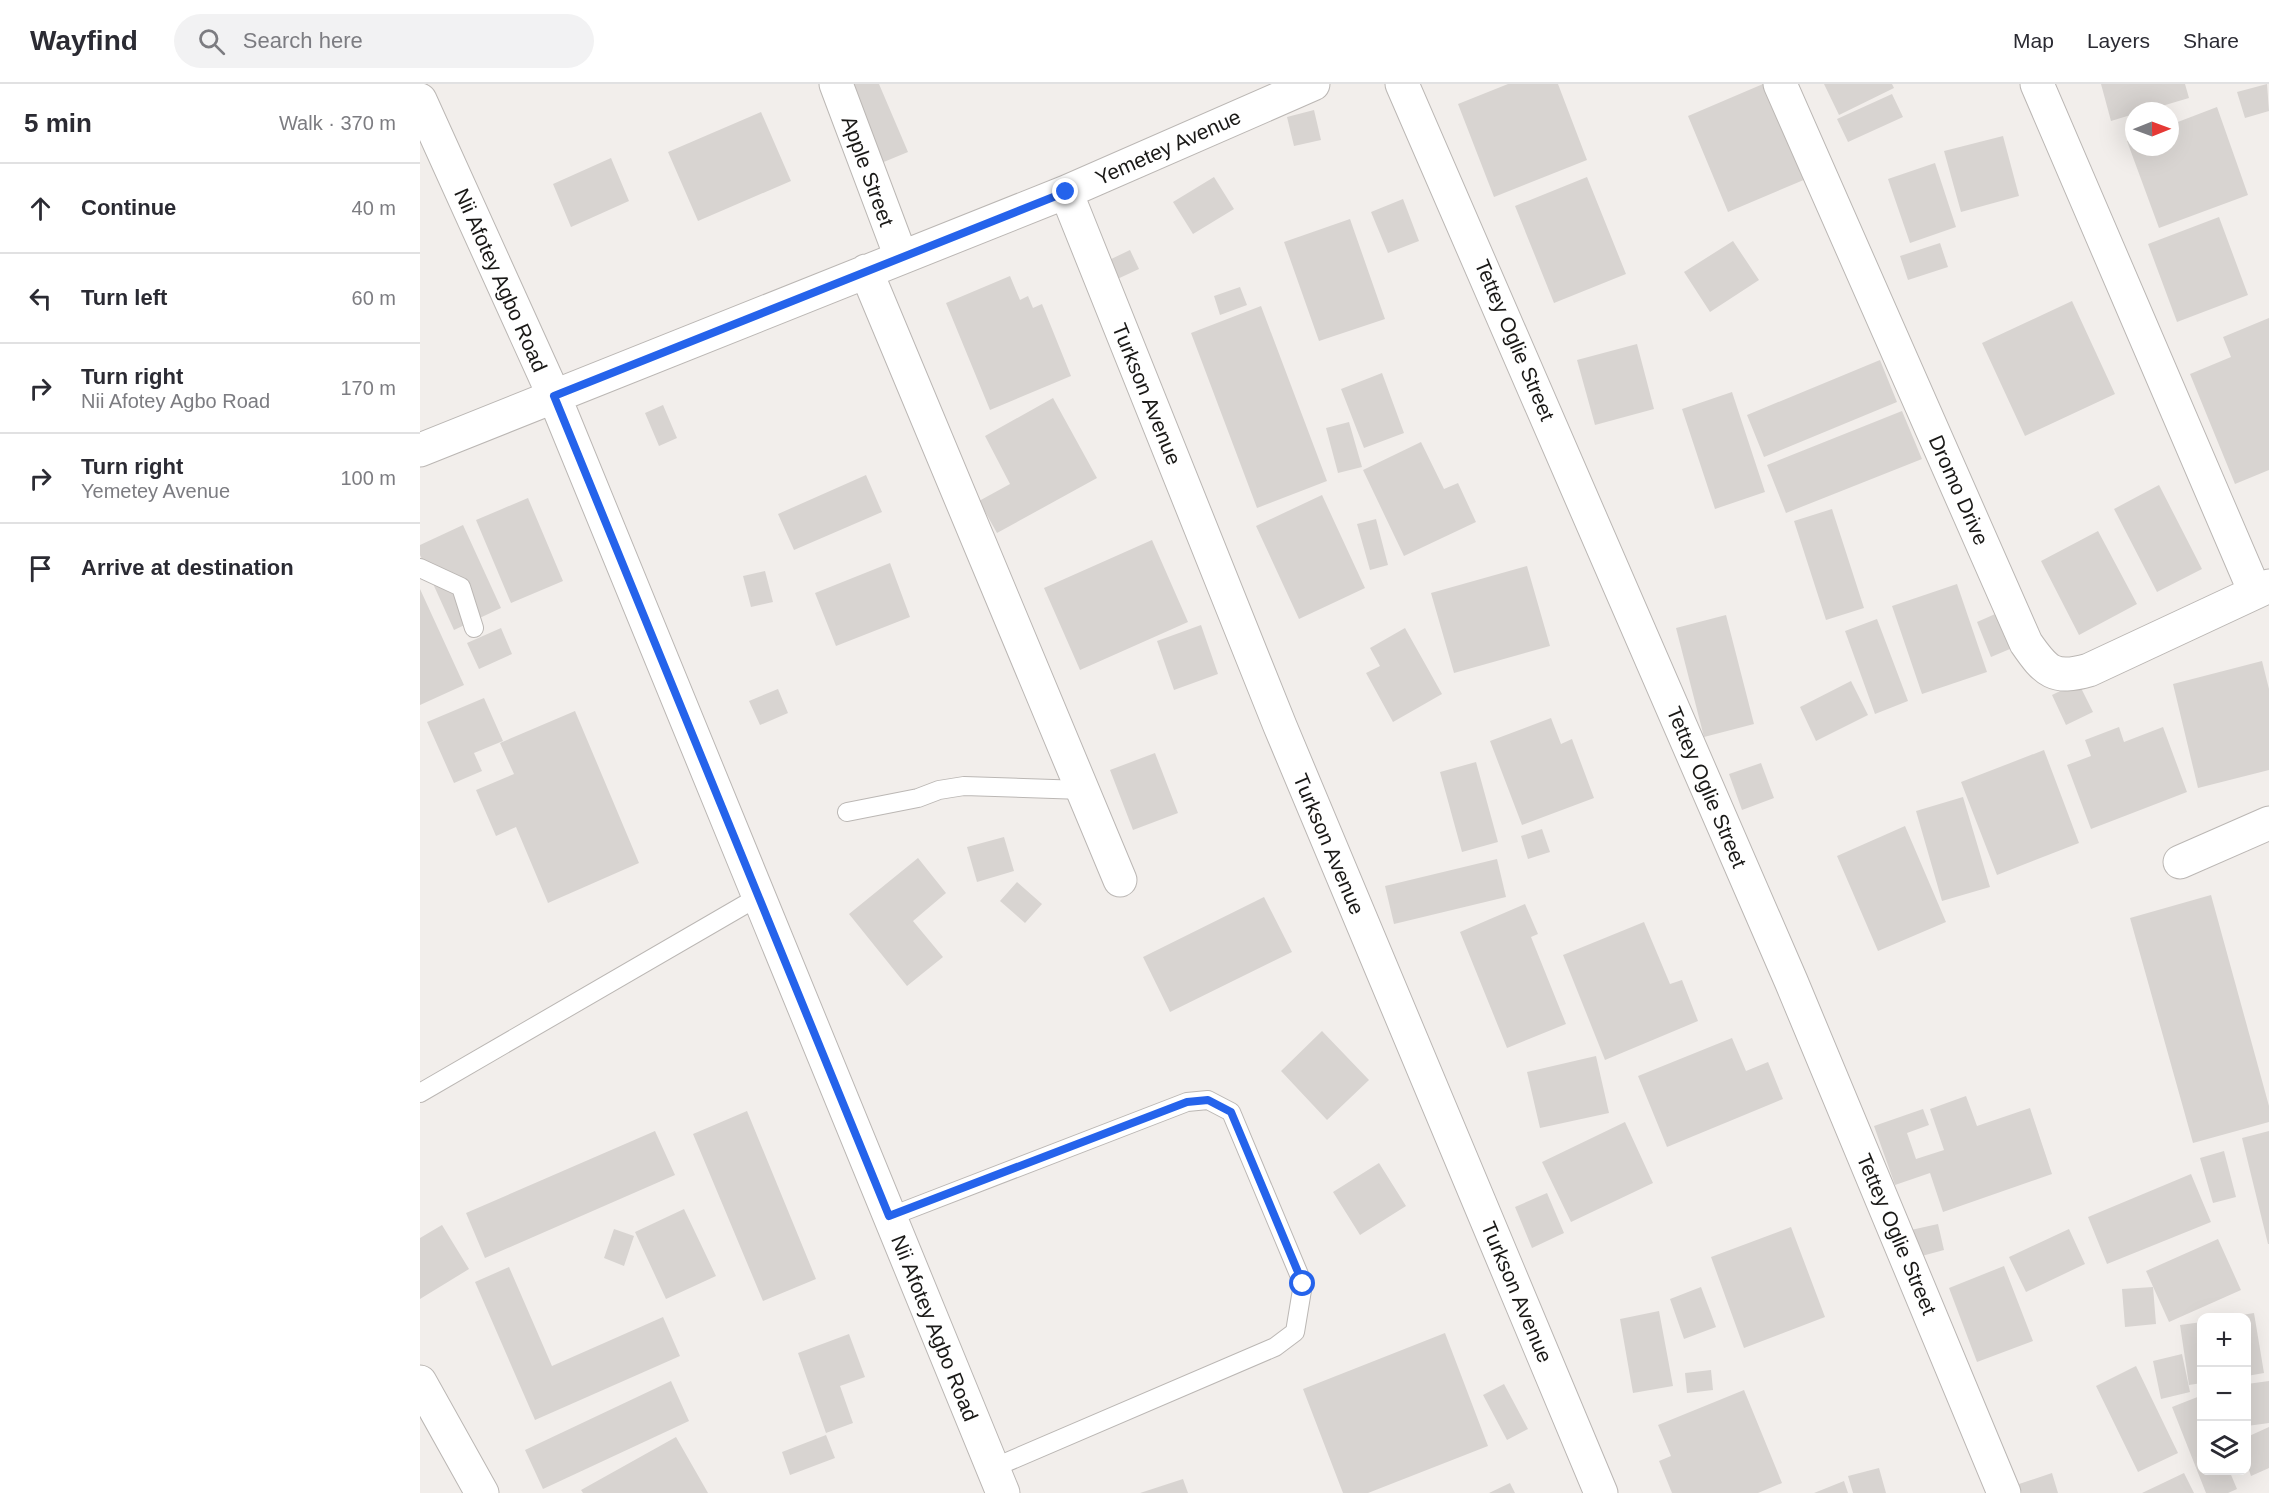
<!DOCTYPE html>
<html lang="en">
<head>
<meta charset="utf-8">
<style>
  :root { --surface:#fff; --page:#f2f2f3; --text:#2b2b33; --muted:#7c7c81; --line:#e1e1e2 }
  body { margin:0; font-family:Helvetica,sans-serif; background:var(--page); color:var(--text) }
  .controls { position:absolute; right:18px; bottom:18px; display:grid; overflow:hidden; border-radius:12px; box-shadow:0 6px 24px #0002 }
  .controls button { width:54px; height:54px; display:grid; place-items:center; padding:0; border:0; border-bottom:2px solid var(--line); background:var(--surface); color:var(--text); font:30px sans-serif }
  .compass { position:absolute; left:1705px; top:18px; width:54px; height:54px; border-radius:50%; background:var(--surface); box-shadow:0 6px 24px #0002; rotate:89deg }
  .stop { position:absolute; width:18px; height:18px; margin:-14px; border:4px solid #2563eb; border-radius:50%; background:#fff }
  .stop.end { background:#2563eb; border-color:#fff; box-shadow:0 2px 6px #0008 }
  .list { margin:0; padding:0; list-style:none }
  h2 { display:flex; justify-content:space-between; align-items:center; height:78px; margin:0; padding:0 24px; font-size:26px }
  h2 small { font-size:20px; font-weight:400; color:var(--muted) }
  .list li { display:grid; grid-template-columns:39px 1fr auto; gap:18px; align-items:center; box-sizing:border-box; height:90px; padding:0 24px; border-top:2px solid var(--line) }
  .list b { display:block; font-size:22px; white-space:nowrap }
  .list p { margin:0; font-size:20px; white-space:nowrap; color:var(--muted) }
  .list em { font-size:20px; font-style:normal; color:var(--muted) }
  .icon { flex:none; width:33px; height:33px; fill:none; stroke:currentColor; stroke-width:2; stroke-linecap:round; stroke-linejoin:round }
  .map { position:relative; flex:none; width:1849px; height:1409px; overflow:hidden }
  header { display:flex; align-items:center; gap:36px; box-sizing:border-box; height:84px; padding:0 30px; background:var(--surface); border-bottom:2px solid var(--line) }
  header strong { font-size:28px }
  nav { display:flex; gap:33px; margin-inline-start:auto; font-size:21px }
  .search { width:420px; height:54px; background:var(--page); display:flex; align-items:center; gap:15px; box-sizing:border-box; padding:0 21px; border-radius:33px; color:var(--muted); font-size:22px }
  main { display:flex }
  aside { flex:1; background:var(--surface) }
  .map>svg:first-child { display:block }
  .building { fill:#d8d4d1 }
  .lines { fill:none; stroke-linecap:round; stroke-linejoin:round }
  .lane-casing { stroke:#bbb7b4; stroke-width:20 }
  .street-casing { stroke:#bbb7b4; stroke-width:35 }
  .lane { stroke:#fff; stroke-width:18 }
  .street { stroke:#fff; stroke-width:33 }
  .route { stroke:#2563eb; stroke-width:8 }
  .labels { text-anchor:middle; dominant-baseline:central; stroke-width:6; stroke-linejoin:round; paint-order:stroke }
  .street-label { font-size:21px; fill:#1a1917; stroke:#fff }
</style>
</head>
<body>
<header>
<strong>Wayfind</strong>
<div class="search"><svg class="icon" aria-label="search" viewBox="0 0 24 24"><circle cx="10" cy="10" r="6"/><path d="M15 15l6 6"/></svg>Search here</div>
<nav><a>Map</a><a>Layers</a><a>Share</a></nav>
</header>
<main>
<aside>
<h2>5 min<small>Walk · 370 m</small></h2>
<ul class="list">
<li><svg class="icon" aria-label="ahead" viewBox="0 0 24 24"><path d="M12 20V5M6 11l6-6 6 6"/></svg><div><b>Continue</b></div><em>40 m</em></li>
<li><svg class="icon" aria-label="left" viewBox="0 0 24 24"><path d="M17 20v-9H6M10 6l-5 5 5 5"/></svg><div><b>Turn left</b></div><em>60 m</em></li>
<li><svg class="icon" aria-label="right" viewBox="0 0 24 24"><path d="M7 20v-9h11M14 6l5 5-5 5"/></svg><div><b>Turn right</b><p>Nii Afotey Agbo Road</p></div><em>170 m</em></li>
<li><svg class="icon" aria-label="right" viewBox="0 0 24 24"><path d="M7 20v-9h11M14 6l5 5-5 5"/></svg><div><b>Turn right</b><p>Yemetey Avenue</p></div><em>100 m</em></li>
<li><svg class="icon" aria-label="arrive" viewBox="0 0 24 24"><path d="M6 21V4h12l-3 4 3 4H6"/></svg><div><b>Arrive at destination</b></div></li>
</ul>
</aside>
<div class="map">
<svg width="1849" height="1409" viewBox="0 0 1849 1409">
  <rect width="100%" height="100%" fill="#f2eeeb"/>
  <!-- building -->
  <path class="building" d="M419,0H459L488,68L454,82Z
    M1088,0H1138L1167,76L1074,113L1038,20Z
    M1343,0H1345L1386,95L1308,128L1268,32Z
    M1404,0H1472L1474,4L1419,31Z
    M1681,0H1765L1769,14L1725,27H1714V30L1691,37Z
    M1847,0L1849,27L1825,34L1817,8Z
    M1472,10L1483,33L1428,58L1417,35Z
    M1797,23L1828,111L1739,144L1707,57L1714,54V63H1750V41Z
    M894,26L901,56L874,62L867,33Z
    M341,28L371,97L278,137L248,68Z
    M1583,52L1599,112L1541,128L1524,67Z
    M191,74L209,117L151,143L133,100Z
    M1515,79L1536,143L1490,159L1468,95Z
    M794,93L814,125L773,150L753,118Z
    M1167,93L1206,190L1134,219L1095,122Z
    M983,115L999,157L968,169L951,128Z
    M1799,133L1828,211L1757,238L1728,160Z
    M930,135L965,235L899,257L864,158Z
    M1313,157L1339,196L1290,228L1264,188Z
    M1520,159L1528,183L1488,196L1480,172Z
    M710,166L719,185L693,197L685,178Z
    M590,192L600,216L608,212L613,224L622,220L651,292L570,326L526,219Z
    M820,203L827,221L800,231L794,212Z
    M1652,217L1695,310L1605,352L1562,259Z
    M841,222L907,397L837,424L771,249Z
    M1849,234V386L1815,400L1770,290L1811,273L1803,253Z
    M1217,260L1234,325L1175,341L1157,276Z
    M1460,276L1477,318L1344,373L1327,331Z
    M962,289L984,349L944,364L921,305Z
    M1312,308L1345,408L1295,425L1262,325Z
    M633,314L677,394L577,449L559,417L590,400L565,352Z
    M243,321L257,354L239,362L225,329Z
    M1482,327L1502,375L1366,429L1347,381Z
    M929,338L942,383L918,389L906,344Z
    M1001,358L1024,405L1038,399L1056,438L984,472L943,386Z
    M446,391L462,428L374,466L358,430Z
    M1739,401L1782,485L1737,508L1694,425Z
    M902,411L945,504L879,535L836,442Z
    M108,414L143,497L91,519L56,436Z
    M1412,425L1444,524L1406,536L1374,437Z
    M956,435L968,481L950,486L937,440Z
    M43,441L81,524L34,546L0,471V461Z
    M1678,447L1717,520L1659,551L1621,477Z
    M732,456L768,538L660,586L624,504Z
    M470,479L490,533L416,562L395,509Z
    M1107,482L1130,562L1034,589L1011,509Z
    M345,487L353,518L331,523L323,492Z
    M1537,500L1567,588L1502,610L1472,522Z
    M0,505L44,601L0,621Z
    M1582,527L1597,562L1571,573L1557,538Z
    M1306,531L1334,640L1284,653L1256,544Z
    M1457,535L1488,617L1455,630L1425,547Z
    M781,541L798,590L754,606L737,557Z
    M81,544L92,570L59,585L47,559Z
    M985,544L1022,610L973,638L946,589L960,582L950,564Z
    M1842,577L1849,605V686L1778,704L1753,600Z
    M1431,597L1448,631L1396,657L1380,623Z
    M1658,598L1673,628L1646,641L1632,611Z
    M358,605L368,629L340,641L329,617Z
    M64,614L83,657L54,669L62,687L34,699L7,638Z
    M155,627L219,779L128,819L96,743L76,752L56,706L94,690L80,659Z
    M1131,634L1141,660L1152,655L1174,714L1102,741L1070,657Z
    M1699,643L1704,658L1743,643L1767,708L1671,745L1647,681L1671,672L1665,656Z
    M1624,666L1659,759L1577,791L1541,698Z
    M735,669L758,729L713,746L690,686Z
    M1056,678L1078,758L1042,768L1020,688Z
    M1341,679L1354,714L1322,726L1309,690Z
    M1543,713L1570,803L1522,817L1496,727Z
    M1485,742L1526,838L1458,867L1417,772Z
    M1122,745L1130,768L1108,775L1101,752Z
    M584,753L594,787L557,798L547,763Z
    M498,774L526,809L493,837L523,873L487,902L429,830Z
    M1077,775L1086,813L974,840L965,802Z
    M597,798L622,820L605,839L580,817Z
    M1791,811L1849,1022V1038L1773,1059L1710,834Z
    M844,813L872,868L750,928L723,873Z
    M1105,820L1118,850L1111,853L1146,940L1087,964L1040,848Z
    M1224,838L1250,900L1262,896L1278,937L1185,976L1143,871Z
    M902,947L949,996L907,1036L861,987Z
    M1312,954L1326,987L1348,978L1363,1015L1247,1063L1218,992Z
    M1176,972L1189,1029L1120,1044L1107,988Z
    M1546,1012L1557,1042L1610,1024L1632,1090L1523,1128L1510,1089L1475,1101L1454,1042L1503,1025L1509,1041L1487,1049L1496,1075L1524,1066L1510,1025Z
    M327,1027L396,1195L343,1217L273,1050Z
    M1205,1038L1233,1099L1151,1138L1122,1078Z
    M235,1047L255,1091L65,1174L46,1129Z
    M1849,1047V1160H1848L1822,1054Z
    M1804,1067L1816,1113L1793,1119L1780,1074Z
    M959,1079L986,1122L940,1151L913,1108Z
    M1771,1090L1791,1138L1687,1180L1668,1133Z
    M1127,1109L1144,1149L1112,1164L1095,1123Z
    M264,1125L296,1192L246,1215L215,1148Z
    M1518,1140L1524,1166L1498,1173L1491,1146Z
    M22,1141L49,1185L0,1215V1154Z
    M1371,1143L1405,1233L1324,1264L1291,1173Z
    M194,1145L214,1152L204,1182L184,1174Z
    M1649,1145L1665,1180L1606,1208L1589,1173Z
    M1798,1155L1821,1206L1749,1238L1726,1187Z
    M1584,1182L1613,1257L1557,1278L1529,1204Z
    M89,1183L132,1282L243,1233L260,1272L115,1336L55,1198Z
    M1281,1203L1296,1243L1264,1255L1250,1215Z
    M1733,1203L1736,1240L1705,1243L1702,1205Z
    M1239,1227L1253,1302L1213,1309L1200,1235Z
    M1834,1229L1844,1289L1827,1292V1233L1816,1232Z
    M1782,1238V1299L1769,1301L1760,1241Z
    M1025,1249L1068,1362L948,1409H923L883,1305Z
    M429,1250L445,1293L420,1302L433,1339L406,1349L378,1269Z
    M1762,1270L1770,1308L1741,1315L1733,1277Z
    M1716,1282L1758,1369L1718,1388L1676,1302Z
    M1291,1286L1293,1306L1267,1309L1265,1289Z
    M251,1297L269,1337L123,1405L105,1366Z
    M1849,1297V1339L1827,1342V1300Z
    M1084,1300L1108,1345L1087,1356L1063,1311Z
    M1324,1306L1362,1399L1338,1409H1252L1239,1377L1251,1372L1238,1341Z
    M1780,1312L1782,1386H1809L1817,1405L1808,1409H1786L1752,1323Z
    M1849,1343V1384L1831,1392L1827,1380V1353Z
    M406,1351L415,1374L370,1391L362,1368Z
    M256,1353L288,1409H163L161,1406Z
    M1459,1384L1466,1409H1433L1428,1392Z
    M1632,1389L1638,1409H1602L1599,1400Z
    M1764,1389L1774,1409H1722Z
    M763,1395L768,1409H720Z
    M1424,1397L1428,1409H1394Z
    M1090,1399L1095,1409H1069Z"/>
  <g class="lines">
    <!-- lane casing -->
    <g class="lane-casing">
      <path id="lane" d="M0,484L41,503L54,544
        M427,728L498,714L519,706L544,702L663,706
        M0,1009L338,813
        M469,1133L767,1018L788,1016L811,1028L883,1200L875,1248L855,1263L573,1384"/>
    </g>
    <!-- street casing -->
    <g class="street-casing">
      <path id="street" d="M416,0L481,173
        M982,0L1371,897L1584,1409
        M1360,0L1606,559C1626,588 1634,596 1669,586L1849,502
        M1617,0L1835,508
        M0,16L134,312L583,1409
        M646,108L860,642L1181,1409
        M446,187L700,796
        M0,366L646,108L893,0
        M1760,778L1849,739
        M0,1298L62,1409"/>
    </g>
    <!-- lane -->
    <use href="#lane" class="lane"/>
    <!-- street -->
    <use href="#street" class="street"/>
  </g>
  <g class="lines">
    <!-- route -->
    <path class="route" d="M646,108L134,312L469,1132L767,1018L788,1016L811,1028L883,1200"/>
  </g>
  <g class="labels">
    <!-- street labels -->
    <g class="street-label">
      <text transform="translate(748 63) rotate(-24)">Yemetey Avenue</text>
      <text transform="translate(448 87) rotate(70)">Apple Street</text>
      <text transform="translate(81 196) rotate(66)">Nii Afotey Agbo Road</text>
      <text transform="translate(1095 256) rotate(67)">Tettey Oglie Street</text>
      <text transform="translate(727 310) rotate(68)">Turkson Avenue</text>
      <text transform="translate(1539 406) rotate(66)">Dromo Drive</text>
      <text transform="translate(1287 703) rotate(67)">Tettey Oglie Street</text>
      <text transform="translate(909 760) rotate(67)">Turkson Avenue</text>
      <text transform="translate(1477 1150) rotate(67)">Tettey Oglie Street</text>
      <text transform="translate(1097 1208) rotate(67)">Turkson Avenue</text>
      <text transform="translate(515 1244) rotate(68)">Nii Afotey Agbo Road</text>
    </g>
  </g>
</svg>
<div class="controls">
<button>+</button>
<button>−</button>
<button><svg class="icon" aria-label="layers" viewBox="0 0 24 24"><path d="M12 4l9 5-9 5-9-5zM3 14l9 5 9-5"/></svg></button>
</div>
<svg class="compass" viewBox="-18 -18 36 36"><path d="M0-13l5 13h-10z" fill="#e53935"/><path d="M0 13l5-13h-10z" fill="#7c7c81"/></svg>
<div class="stop" style="left:883px;top:1200px"></div>
<div class="stop end" style="left:646px;top:108px"></div>
</div>
</main>
</body>
</html>
